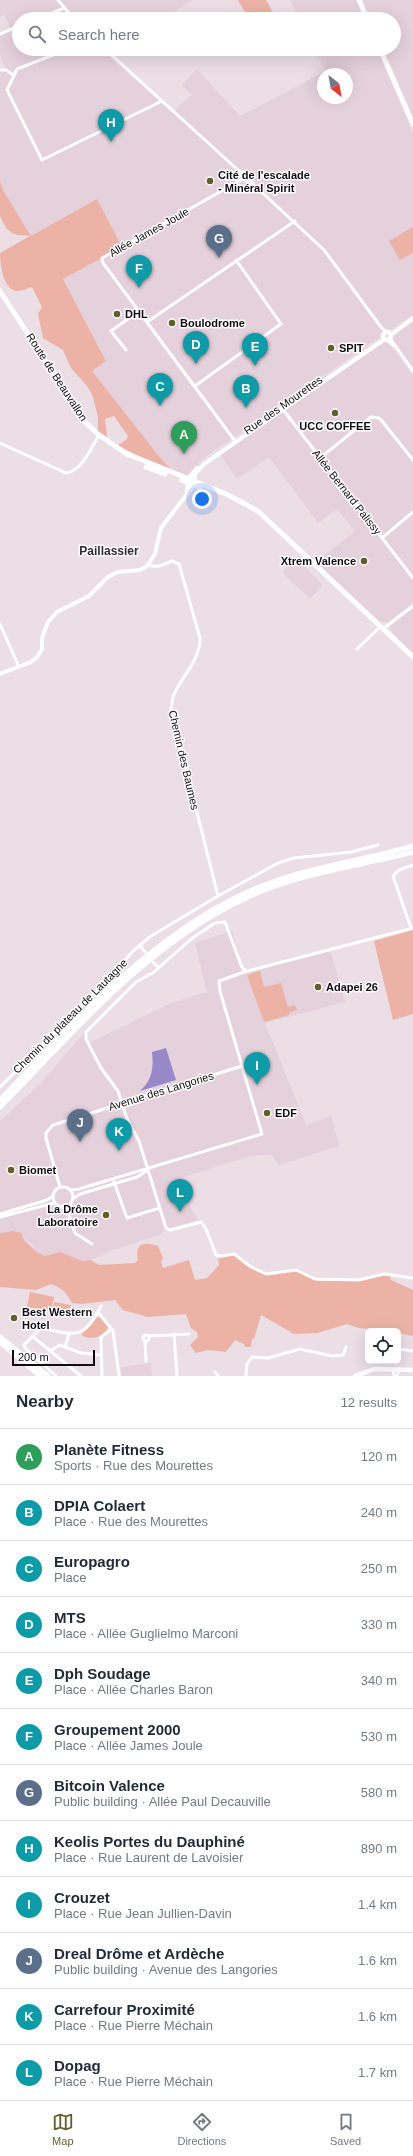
<!DOCTYPE html>
<html lang="en">
<head>
<meta charset="utf-8">
<style>
  :root { --surface:#fff; --page:#f2f2f3; --text:#1f2937; --muted:#747a83; --line:#e0e1e3; --accent:#605e2b }
  body { margin:0; font-family:Arial,sans-serif; background:var(--page); color:var(--text) }
  .controls { position:absolute; right:12px; bottom:12px; display:grid; overflow:hidden; border-radius:6px; box-shadow:0 4px 16px #0002 }
  .controls button { width:36px; height:36px; display:grid; place-items:center; padding:0; border:0; border-bottom:1px solid var(--line); background:var(--surface); color:var(--text); font:20px sans-serif }
  .compass { position:absolute; left:317px; top:68px; width:36px; height:36px; border-radius:50%; background:var(--surface); box-shadow:0 4px 16px #0002; rotate:149deg }
  .scale { position:absolute; left:12px; bottom:10px; width:83px; box-sizing:border-box; padding-left:4px; border:2px solid #100c0f; border-top:0; font-size:11px; line-height:14px; white-space:nowrap; color:#100c0f; -webkit-text-stroke:3px #fff; paint-order:stroke }
  .you { position:absolute; left:202px; top:499px; width:14px; height:14px; margin:-10px; border:3px solid #fff; border-radius:50%; background:#1a73e8; box-shadow:0 0 0 6px #1a73e833 }
  .badge { display:grid; place-items:center; width:26px; height:26px; border-radius:50%; background:var(--accent); color:#fff; font-size:13px; font-weight:700 }
  .pin { position:absolute; translate:-50% -33px; filter:drop-shadow(0 1px 2px #0008) }
  .pin::after { content:''; position:absolute; top:21px; width:14px; height:12px; background:inherit; clip-path:polygon(0 0,100% 0,50% 100%) }
  .list { margin:0; padding:0; list-style:none }
  h2 { display:flex; justify-content:space-between; align-items:center; height:52px; margin:0; padding:0 16px; font-size:17px }
  h2 small { font-size:13px; font-weight:400; color:var(--muted) }
  .list li { display:grid; grid-template-columns:26px 1fr auto; gap:12px; align-items:center; box-sizing:border-box; height:56px; padding:0 16px; border-top:1px solid var(--line) }
  .list b { display:block; font-size:15px; white-space:nowrap }
  .list p { margin:0; font-size:13px; white-space:nowrap; color:var(--muted) }
  .list em { font-size:13px; font-style:normal; color:var(--muted) }
  .icon { flex:none; width:22px; height:22px; fill:none; stroke:currentColor; stroke-width:2; stroke-linecap:round; stroke-linejoin:round }
  .map { position:relative; flex:none; width:413px; height:1376px; overflow:hidden }
  .search { position:absolute; background:var(--surface); box-shadow:0 4px 16px #0002; left:12px; right:12px; top:12px; height:44px; display:flex; align-items:center; gap:10px; box-sizing:border-box; padding:0 14px; border-radius:22px; color:var(--muted); font-size:15px }
  .sheet { height:724px; background:var(--surface) }
  nav { display:flex; justify-content:space-around; align-items:center; box-sizing:border-box; height:56px; border-top:1px solid var(--line); background:var(--surface); font-size:11px; color:var(--muted) }
  nav a { display:grid; justify-items:center; gap:2px }
  nav .on { color:var(--accent) }
  .map>svg:first-child { display:block }
  .built { fill:#e5d1dc; fill-rule:evenodd }
  .green { fill:#ebb2a5 }
  .water { fill:#9888ca }
  .lines { fill:none; stroke-linecap:round; stroke-linejoin:round }
  .minor { stroke:#fff; stroke-width:3 }
  .tertiary { stroke:#fff; stroke-width:4 }
  .secondary { stroke:#fff; stroke-width:4.5 }
  .primary { stroke:#fff; stroke-width:5 }
  .trunk { stroke:#fff; stroke-width:5 }
  .poi-dot { fill:#605e2b; stroke:#fff; stroke-width:1.5 }
  .labels { text-anchor:middle; dominant-baseline:central; stroke-width:3; stroke-linejoin:round; paint-order:stroke }
  .poi-label { font-size:11px; font-weight:bold; fill:#100c0f; stroke:#fff; text-anchor:start }
  .street-label { font-size:11px; fill:#100c0f; stroke:#fff }
  .neighbourhood-label { font-size:12px; font-weight:bold; fill:#352c31; stroke:#fff }
</style>
</head>
<body>
<div class="map">
<svg width="413" height="1376" viewBox="0 0 413 1376">
  <rect width="100%" height="100%" fill="#ebdee5"/>
  <!-- built -->
  <path class="built" d="M0,0H193L161,19H19V49H117L109,56L172,113L192,95L182,85L197,69L240,116L326,71L314,49H377L413,134V315L391,329H386L381,333L379,338L205,457L188,475L185,476L173,472L158,455L92,371L106,360L63,279L97,199L31,236L3,190L0,181V70H6L0,55V34L10,29L5,15L0,17ZM323,74H347V98H323Z
    M290,0H356L364,19H299Z
    M363,0H413V116L384,49H394V19H371Z
    M413,322V368L393,340L395,334Z
    M382,342L389,343L413,376V603L388,622H381L371,614L315,562L355,531L337,509L318,523L269,457L237,479L220,454Z
    M296,558L323,585L310,599L282,572Z
    M413,607V654L392,632L390,627L391,624Z
    M232,931L242,966L245,969H250L324,950L331,953L345,1002L265,1023L306,1125L331,1116L339,1146L279,1165L272,1155L251,1156L174,1180L198,1220L163,1230L162,1234L110,1251L91,1260L82,1261L60,1252L45,1256L37,1252L30,1243L13,1231L0,1233V1121L39,1085L85,1032L87,1044L171,1003L207,992L195,943Z
    M151,1363L152,1376H122L121,1367Z"/>
  <!-- green -->
  <path class="green" d="M238,0H266L275,16L270,19H249Z
    M0,181L3,190L31,236L97,199L122,247L63,279L106,361L92,371L158,455L173,472L151,463L118,445L127,439L128,436L114,416L105,419L107,437L98,431V417L93,397L88,387L71,368L63,350L43,338L38,314L42,307L32,287C28,288 22,291 17,291C3,290 0,263 0,253L30,236C12,235 8,234 0,216Z
    M413,227V253L400,260L389,241Z
    M413,930V1014L393,1020L374,941Z
    M260,971L264,987L281,983L288,1007L295,1005L297,1010L289,1013V1015L264,1022L247,975Z
    M13,1231L21,1233L24,1240L37,1252L45,1256L60,1252L82,1261L91,1260L99,1265L135,1263L138,1260C134,1244 144,1241 158,1246L163,1258L161,1262L163,1268L189,1260L195,1280L207,1278L219,1265L218,1259L231,1254C246,1260 254,1275 272,1275C279,1275 286,1271 293,1271C302,1271 309,1280 319,1281H361L380,1276H390L391,1280L413,1290V1336L398,1333V1331L359,1328L347,1324L317,1333L294,1334L261,1315L254,1339L252,1338L251,1347H245L244,1344L235,1340L226,1352L208,1350L196,1353L190,1345L198,1337L197,1332L191,1328L186,1314L148,1317L123,1310L115,1300L82,1304L72,1303C67,1293 62,1288 51,1284L36,1290L0,1287V1233Z
    M30,1292L54,1297L51,1311L27,1307Z
    M54,1302L71,1305L68,1316L52,1312Z
    M97,1317L101,1318L108,1327C105,1337 90,1341 81,1335Z"/>
  <!-- water -->
  <path class="water" d="M166,1048L176,1080L140,1091C152,1081 154,1067 152,1052Z"/>
  <g class="lines">
    <!-- minor -->
    <path class="minor" d="M58,0L74,19
      M38,19L64,8
      M0,34L19,26
      M69,49L17,69L7,90L42,160L162,101
      M105,49L239,171L244,180L253,184L324,250L381,327L386,332
      M0,70H6L13,75
      M239,171L250,174L253,183
      M147,322L295,221
      M390,338L413,371
      M387,340L393,345
      M126,350L111,331L139,311
      M195,386L281,324L236,260
      M281,407L413,578
      M235,441L103,263L102,258L243,179
      M0,443L66,473C81,472 92,447 99,435
      M320,458L371,417L379,418L382,421L413,460
      M382,538L413,512
      M148,565C159,568 162,565 172,561L179,564L200,638C201,658 182,677 174,694C172,698 172,704 171,709L218,896
      M0,624L19,667
      M383,629L413,606
      M357,649L380,627
      M411,928L393,876L399,870L413,865
      M140,945L145,952
      M153,962L159,968
      M249,971L243,969L241,965L225,922L215,923L191,939L154,972L136,982L86,1032V1039L101,1068L118,1091L127,1119L139,1141L166,1228L170,1230L201,1222L206,1229L216,1255L222,1256L234,1254L251,1267L266,1274L296,1270L315,1279L358,1280L384,1274L413,1278
      M0,1087L110,978L133,951L151,936L218,896L278,863L294,858L351,852L378,845
      M114,1182L127,1218L160,1208
      M53 1197a10 10 0 1 1 20 0a10 10 0 1 1-20 0Z
      M60,1187L46,1138V1133L53,1125L242,1066
      M71,1190L79,1189L262,1134L220,991L219,981L244,972L413,928
      M74,1198L80,1194L137,1177L148,1170
      M66,1207L75,1233L92,1244
      M0,1214L47,1200L53,1196
      M0,1217L54,1203
      M98,1312L113,1331L119,1376
      M174,1334L177,1376
      M143 1338a3 3 0 1 1 6 0a3 3 0 1 1-6 0Z
      M32,1336L81,1376
      M149,1336L189,1334
      M145,1341L146,1361
      M65,1347L69,1334
      M398,1349L413,1351
      M50,1351L60,1345L81,1353L101,1355
      M393,1369L394,1376
      M215,1372L218,1376
      M56,1376L25,1348L24,1345L41,1328C74,1335 84,1341 101,1306
      M102,1376L101,1337L112,1329
      M246,1376L247,1364L252,1357L268,1358L300,1349L332,1356L343,1355L346,1347
      M397,1376L399,1369"/>
    <!-- tertiary -->
    <path class="tertiary" d="M383 336a4 4 0 1 1 8 0a4 4 0 1 1-8 0Z
      M391,335L413,318
      M187,492L188,479L197,468
      M0,674L31,662L37,657L42,649V638L48,622L57,612L89,596L108,577L118,572L140,570L147,566L155,554L161,528L194,485L195,474L204,464L385,339"/>
    <!-- secondary -->
    <path class="secondary" d="M359,0L367,19
      M380,49L413,124
      M355,1376L374,1369L413,1370"/>
    <!-- primary -->
    <path class="primary" d="M0,291L85,422L99,435L128,455
      M125,453L226,494L258,511L413,657
      M146,467L165,474
      M182,480L200,488
      M0,1337L48,1376
      M0,1342L40,1376"/>
    <!-- trunk -->
    <path class="trunk" d="M0,1100C81,1016 162,921 275,881C320,865 367,860 413,846
      M0,1107C80,1026 158,931 267,889C314,871 364,865 413,852"/>
  </g>
  <!-- markers -->
  <g class="poi-dot">
    <circle cx="210" cy="181" r="4"/>
    <circle cx="117" cy="314" r="4"/>
    <circle cx="172" cy="323" r="4"/>
    <circle cx="331" cy="348" r="4"/>
    <circle cx="335" cy="413" r="4"/>
    <circle cx="364" cy="561" r="4"/>
    <circle cx="318" cy="987" r="4"/>
    <circle cx="267" cy="1113" r="4"/>
    <circle cx="11" cy="1170" r="4"/>
    <circle cx="106" cy="1215" r="4"/>
    <circle cx="14" cy="1318" r="4"/>
  </g>
  <g class="labels">
    <!-- poi labels -->
    <g class="poi-label">
      <text x="218" y="175">Cité de l'escalade<tspan x="218" dy="13">- Minéral Spirit</tspan></text>
      <text x="125" y="314">DHL</text>
      <text x="180" y="323">Boulodrome</text>
      <text x="339" y="348">SPIT</text>
      <text x="335" y="426" text-anchor="middle">UCC COFFEE</text>
      <text x="356" y="561" text-anchor="end">Xtrem Valence</text>
      <text x="326" y="987">Adapei 26</text>
      <text x="275" y="1113">EDF</text>
      <text x="19" y="1170">Biomet</text>
      <text x="98" y="1209" text-anchor="end">La Drôme<tspan x="98" dy="13">Laboratoire</tspan></text>
      <text x="22" y="1312">Best Western<tspan x="22" dy="13">Hotel</tspan></text>
    </g>
    <!-- street labels -->
    <g class="street-label">
      <text transform="translate(149 232) rotate(-29)">Allée James Joule</text>
      <text transform="translate(57 377) rotate(57)">Route de Beauvallon</text>
      <text transform="translate(283 405) rotate(-35)">Rue des Mourettes</text>
      <text transform="translate(347 492) rotate(52)">Allée Bernard Palissy</text>
      <text transform="translate(184 760) rotate(77)">Chemin des Baumes</text>
      <text transform="translate(70 1016) rotate(-45)">Chemin du plateau de Lautagne</text>
      <text transform="translate(161 1091) rotate(-17)">Avenue des Langories</text>
    </g>
    <!-- neighbourhood labels -->
    <g class="neighbourhood-label">
      <text x="109" y="551">Paillassier</text>
    </g>
  </g>
</svg>
<div class="controls">
<button><svg class="icon" aria-label="locate" viewBox="0 0 24 24"><circle cx="12" cy="12" r="6"/><path d="M12 2v4M12 18v4M2 12h4M18 12h4"/></svg></button>
</div>
<svg class="compass" viewBox="-18 -18 36 36"><path d="M0-13l5 13h-10z" fill="#e53935"/><path d="M0 13l5-13h-10z" fill="#747a83"/></svg>
<div class="scale">200 m</div>
<div class="you"></div>
<div class="pin badge" style="left:184px;top:454px;background:#2e9e5b">A</div>
<div class="pin badge" style="left:246px;top:408px;background:#0f9aa8">B</div>
<div class="pin badge" style="left:160px;top:406px;background:#0f9aa8">C</div>
<div class="pin badge" style="left:196px;top:364px;background:#0f9aa8">D</div>
<div class="pin badge" style="left:255px;top:366px;background:#0f9aa8">E</div>
<div class="pin badge" style="left:139px;top:288px;background:#0f9aa8">F</div>
<div class="pin badge" style="left:219px;top:258px;background:#5c6f8a">G</div>
<div class="pin badge" style="left:111px;top:142px;background:#0f9aa8">H</div>
<div class="pin badge" style="left:257px;top:1085px;background:#0f9aa8">I</div>
<div class="pin badge" style="left:80px;top:1142px;background:#5c6f8a">J</div>
<div class="pin badge" style="left:119px;top:1151px;background:#0f9aa8">K</div>
<div class="pin badge" style="left:180px;top:1212px;background:#0f9aa8">L</div>
<div class="search"><svg class="icon" aria-label="search" viewBox="0 0 24 24"><circle cx="10" cy="10" r="6"/><path d="M15 15l6 6"/></svg>Search here</div>
</div>
<section class="sheet">
<h2>Nearby<small>12 results</small></h2>
<ul class="list">
<li><span class="badge" style="background:#2e9e5b">A</span><div><b>Planète Fitness</b><p>Sports · Rue des Mourettes</p></div><em>120 m</em></li>
<li><span class="badge" style="background:#0f9aa8">B</span><div><b>DPIA Colaert</b><p>Place · Rue des Mourettes</p></div><em>240 m</em></li>
<li><span class="badge" style="background:#0f9aa8">C</span><div><b>Europagro</b><p>Place</p></div><em>250 m</em></li>
<li><span class="badge" style="background:#0f9aa8">D</span><div><b>MTS</b><p>Place · Allée Guglielmo Marconi</p></div><em>330 m</em></li>
<li><span class="badge" style="background:#0f9aa8">E</span><div><b>Dph Soudage</b><p>Place · Allée Charles Baron</p></div><em>340 m</em></li>
<li><span class="badge" style="background:#0f9aa8">F</span><div><b>Groupement 2000</b><p>Place · Allée James Joule</p></div><em>530 m</em></li>
<li><span class="badge" style="background:#5c6f8a">G</span><div><b>Bitcoin Valence</b><p>Public building · Allée Paul Decauville</p></div><em>580 m</em></li>
<li><span class="badge" style="background:#0f9aa8">H</span><div><b>Keolis Portes du Dauphiné</b><p>Place · Rue Laurent de Lavoisier</p></div><em>890 m</em></li>
<li><span class="badge" style="background:#0f9aa8">I</span><div><b>Crouzet</b><p>Place · Rue Jean Jullien-Davin</p></div><em>1.4 km</em></li>
<li><span class="badge" style="background:#5c6f8a">J</span><div><b>Dreal Drôme et Ardèche</b><p>Public building · Avenue des Langories</p></div><em>1.6 km</em></li>
<li><span class="badge" style="background:#0f9aa8">K</span><div><b>Carrefour Proximité</b><p>Place · Rue Pierre Méchain</p></div><em>1.6 km</em></li>
<li><span class="badge" style="background:#0f9aa8">L</span><div><b>Dopag</b><p>Place · Rue Pierre Méchain</p></div><em>1.7 km</em></li>
</ul>
</section>
<nav>
<a class="on"><svg class="icon" aria-label="map" viewBox="0 0 24 24"><path d="M3 6l6-2 6 2 6-2v14l-6 2-6-2-6 2zM9 4v14M15 6v14"/></svg>Map</a>
<a><svg class="icon" aria-label="directions" viewBox="0 0 24 24"><path d="M12 3l9 9-9 9-9-9zM9 14v-3h6M13 9l2 2-2 2"/></svg>Directions</a>
<a><svg class="icon" aria-label="saved" viewBox="0 0 24 24"><path d="M7 4h10v16l-5-4-5 4z"/></svg>Saved</a>
</nav>
</body>
</html>
